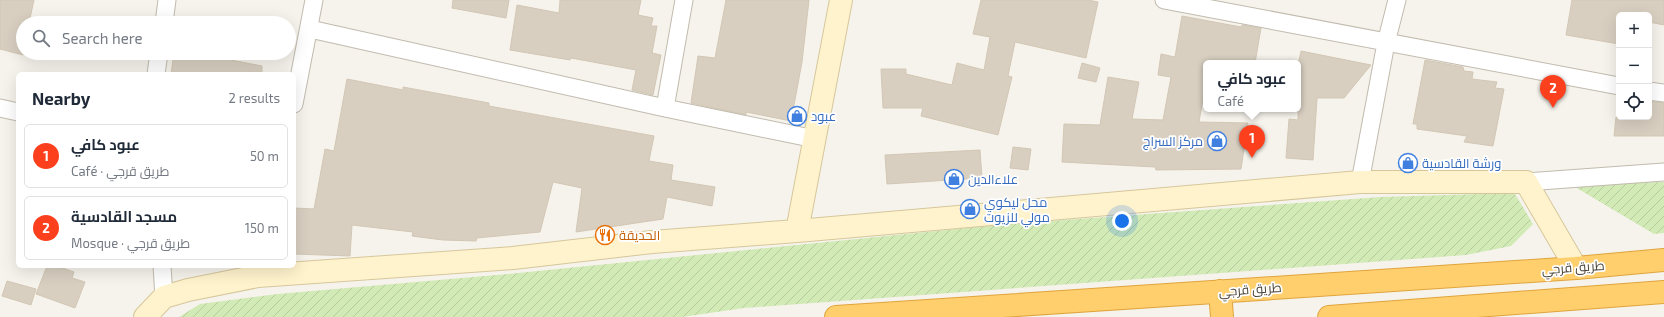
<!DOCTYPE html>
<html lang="en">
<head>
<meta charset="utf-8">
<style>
  :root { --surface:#fff; --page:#f6f6f7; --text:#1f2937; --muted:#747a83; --line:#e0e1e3; --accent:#fc3f1d }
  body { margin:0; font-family:"Exo 2",Cairo,sans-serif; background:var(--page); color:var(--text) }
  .controls { position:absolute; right:12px; top:12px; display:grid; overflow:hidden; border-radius:6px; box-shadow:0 4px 16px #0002 }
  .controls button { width:36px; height:36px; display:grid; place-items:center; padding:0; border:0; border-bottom:1px solid var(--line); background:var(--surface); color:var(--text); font:20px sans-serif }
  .you { position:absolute; left:1122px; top:221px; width:14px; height:14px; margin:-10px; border:3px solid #fff; border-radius:50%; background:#1a73e8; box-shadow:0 0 0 6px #1a73e833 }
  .badge { display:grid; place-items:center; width:26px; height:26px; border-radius:50%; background:var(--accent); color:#fff; font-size:13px; font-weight:700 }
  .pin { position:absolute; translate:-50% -33px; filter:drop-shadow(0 1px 2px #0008) }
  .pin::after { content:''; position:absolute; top:21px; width:14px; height:12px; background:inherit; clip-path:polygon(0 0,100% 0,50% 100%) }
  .popup { position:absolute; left:1203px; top:60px; width:98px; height:52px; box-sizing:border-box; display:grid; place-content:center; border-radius:6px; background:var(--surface); filter:drop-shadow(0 1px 3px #0005); font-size:13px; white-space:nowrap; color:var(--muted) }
  .popup b { font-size:15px; color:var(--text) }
  .popup::after { content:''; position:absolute; left:50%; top:100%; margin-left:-8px; border:8px solid transparent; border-top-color:var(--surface) }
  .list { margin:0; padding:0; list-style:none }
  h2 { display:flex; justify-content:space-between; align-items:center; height:52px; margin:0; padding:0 16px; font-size:17px }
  h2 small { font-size:13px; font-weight:400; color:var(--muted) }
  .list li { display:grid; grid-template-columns:26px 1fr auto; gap:12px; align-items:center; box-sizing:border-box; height:64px; margin:0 8px 8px; padding:0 8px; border:1px solid var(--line); border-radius:6px }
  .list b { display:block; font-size:15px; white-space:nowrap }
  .list p { margin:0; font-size:13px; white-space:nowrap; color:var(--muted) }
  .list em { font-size:13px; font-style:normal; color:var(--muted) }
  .icon { flex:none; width:22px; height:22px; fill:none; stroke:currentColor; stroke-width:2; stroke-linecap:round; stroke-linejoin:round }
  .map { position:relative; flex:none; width:1664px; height:317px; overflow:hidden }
  .search { position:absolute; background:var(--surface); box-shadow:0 4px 16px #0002; left:16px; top:16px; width:280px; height:44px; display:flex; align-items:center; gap:10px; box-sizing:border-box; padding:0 14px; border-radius:22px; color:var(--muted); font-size:15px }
  .panel { position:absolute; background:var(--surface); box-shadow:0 4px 16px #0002; left:16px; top:72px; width:280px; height:196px; border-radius:6px }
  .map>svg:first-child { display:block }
  .garden { fill:url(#garden-furrows) }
  .building { fill:#d8cfc1; stroke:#d3c7b4 }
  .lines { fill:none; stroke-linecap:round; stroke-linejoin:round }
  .street-casing { stroke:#c2bbae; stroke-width:19 }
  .secondary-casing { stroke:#d6c79b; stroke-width:24 }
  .highway-casing { stroke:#e0a43c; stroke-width:24 }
  .street { stroke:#fff; stroke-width:17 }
  .secondary { stroke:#fff3cd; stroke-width:22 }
  .highway { stroke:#ffcf6e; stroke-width:22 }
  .labels { text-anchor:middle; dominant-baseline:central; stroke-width:3.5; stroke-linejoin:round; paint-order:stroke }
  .shop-label { font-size:13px; fill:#366cbe; stroke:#fff; text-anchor:start }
  .food-label { font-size:13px; fill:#c56008; stroke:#fff; text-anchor:start }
  .street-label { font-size:13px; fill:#4b4439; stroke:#fff }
</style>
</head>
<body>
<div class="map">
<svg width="1664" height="317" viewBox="0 0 1664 317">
  <defs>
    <pattern id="garden-furrows" width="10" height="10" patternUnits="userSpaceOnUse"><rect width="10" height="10" fill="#d2eab5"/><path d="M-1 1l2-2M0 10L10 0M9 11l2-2" fill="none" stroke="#b6ca9c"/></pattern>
  </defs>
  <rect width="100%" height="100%" fill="#f6f3ec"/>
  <!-- garden -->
  <path class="garden" d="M1664,182V233L1654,234L1570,184Z
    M1481,194H1515L1533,224L1511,246L1466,255L744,308L682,317H179L200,304L278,294L508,274L996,225L1381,197Z"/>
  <!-- building -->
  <path class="building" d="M0,0H34L29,23H23V55L0,49Z
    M453,0H509L506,18L452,8Z
    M560,0H641L638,15L653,18L651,26H657L652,53L661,55L653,95L632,90L636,70L571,58L570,60L510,50L517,5L559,13Z
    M726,0H809L802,62L791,121L746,112V115L691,103L698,56L715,58Z
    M981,0H1088L1098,2L1086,58L1015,42L1008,76L1012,77L998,135L921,116L923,108H883L881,69H906V74L952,85L957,63L984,70L990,37L973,34Z
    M1572,0H1664V25L1649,22V15H1619V44L1566,35Z
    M1182,16L1241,27L1242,25L1261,28L1255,63H1206V82L1199,122L1248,123L1241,169L1156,170L1155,167L1062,162L1064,124L1100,125L1108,77L1139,82L1132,119L1163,120L1171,77L1158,75L1161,54L1175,57Z
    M1301,51L1371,65L1344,98H1317L1313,160L1286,158L1289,119L1298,120V65Z
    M174,53H205V55L262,66V74H171Z
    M1425,60L1463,67L1464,71L1473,72L1472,79L1497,82L1495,88L1504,89L1493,146L1464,142L1467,136L1417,129V124H1413Z
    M1082,63L1100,68L1096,82L1078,78Z
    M347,79L403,90V87L489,103V106L654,136L649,161L673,165L671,180L715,187L712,206L667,197L663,219L576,232L582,188L553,182L540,232L477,238L476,241L443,240L412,236L413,232L352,225L350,256L294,254V208L314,209L325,149L334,151Z
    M1649,101L1664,103V136H1614L1616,117H1649Z
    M1013,147L1031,149L1028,170L1010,168Z
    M980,150L982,178L887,184L885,155Z
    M47,266H57L74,272L72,278L85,282L75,308L36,294Z
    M7,281L36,289L31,305L2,296Z"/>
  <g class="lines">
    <!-- street casing -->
    <g class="street-casing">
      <path id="street" d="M1164,0L1619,86
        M164,23L167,0
        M310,29L665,108L815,139
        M156,74L159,53
        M1649,91L1664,93
        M294,104L314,0
        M0,108L18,112
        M665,108L684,0
        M1360,182L1386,43L1397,0
        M1526,182L1664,172
        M162,266L164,297"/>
    </g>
    <!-- secondary casing -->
    <g class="secondary-casing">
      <path id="secondary" d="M797,231L841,0
        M145,317L164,297L188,290L258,276L513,258L652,242L797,231L1360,182H1526L1576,268"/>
    </g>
    <!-- highway casing -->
    <g class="highway-casing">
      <path id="highway" d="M1220,291L1222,317
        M836,317L1576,268L1664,260
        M1329,317L1664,292"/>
    </g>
    <!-- street -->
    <use href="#street" class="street"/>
    <!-- secondary -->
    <use href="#secondary" class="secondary"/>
    <!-- highway -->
    <use href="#highway" class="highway"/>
  </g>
  <!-- icons -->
  <defs>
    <g id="shop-ring" transform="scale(1)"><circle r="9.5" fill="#fff" stroke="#3f7fe0" stroke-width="1.5"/><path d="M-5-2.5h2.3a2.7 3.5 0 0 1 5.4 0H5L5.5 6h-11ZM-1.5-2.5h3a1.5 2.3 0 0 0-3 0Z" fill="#3f7fe0"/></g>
    <g id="restaurant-ring" transform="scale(1)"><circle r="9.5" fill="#fff" stroke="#e8710a" stroke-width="1.5"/><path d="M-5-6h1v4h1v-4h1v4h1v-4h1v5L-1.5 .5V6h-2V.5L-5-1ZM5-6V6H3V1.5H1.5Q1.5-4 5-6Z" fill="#e8710a"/></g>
  </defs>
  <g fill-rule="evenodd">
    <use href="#shop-ring" x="797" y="116"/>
    <use href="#shop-ring" x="1217" y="141"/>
    <use href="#shop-ring" x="1408" y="163"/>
    <use href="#shop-ring" x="954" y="179"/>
    <use href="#shop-ring" x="970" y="209"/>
    <use href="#restaurant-ring" x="605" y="235"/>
  </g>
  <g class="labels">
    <!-- shop labels -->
    <g class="shop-label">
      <text x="811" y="116">عبود</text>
      <text x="1203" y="141" text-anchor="end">مركز السراج</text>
      <text x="1422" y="163">ورشة القادسية</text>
      <text x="968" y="179">علاءالدين</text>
      <text x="984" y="202">محل ليكوي<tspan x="984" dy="15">مولي للزيوت</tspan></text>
    </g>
    <!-- food labels -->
    <g class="food-label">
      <text x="619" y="235">الحديقة</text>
    </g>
    <!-- street labels -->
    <g class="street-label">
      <text transform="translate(1573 267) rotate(-4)">طريق قرجي</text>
      <text transform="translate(1250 289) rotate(-4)">طريق قرجي</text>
    </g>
  </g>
</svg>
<div class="controls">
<button>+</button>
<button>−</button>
<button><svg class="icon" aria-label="locate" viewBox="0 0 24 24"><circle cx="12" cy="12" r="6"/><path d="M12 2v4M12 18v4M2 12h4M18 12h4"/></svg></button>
</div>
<div class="you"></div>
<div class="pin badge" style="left:1252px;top:158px">1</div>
<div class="popup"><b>عبود كافي</b>Café</div>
<div class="pin badge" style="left:1553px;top:108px">2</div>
<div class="search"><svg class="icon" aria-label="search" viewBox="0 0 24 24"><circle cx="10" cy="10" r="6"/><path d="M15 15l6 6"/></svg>Search here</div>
<section class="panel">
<h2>Nearby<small>2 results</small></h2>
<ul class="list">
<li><span class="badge">1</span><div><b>عبود كافي</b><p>Café · طريق قرجي</p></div><em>50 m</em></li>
<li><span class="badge">2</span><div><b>مسجد القادسية</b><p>Mosque · طريق قرجي</p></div><em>150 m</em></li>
</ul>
</section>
</div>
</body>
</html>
